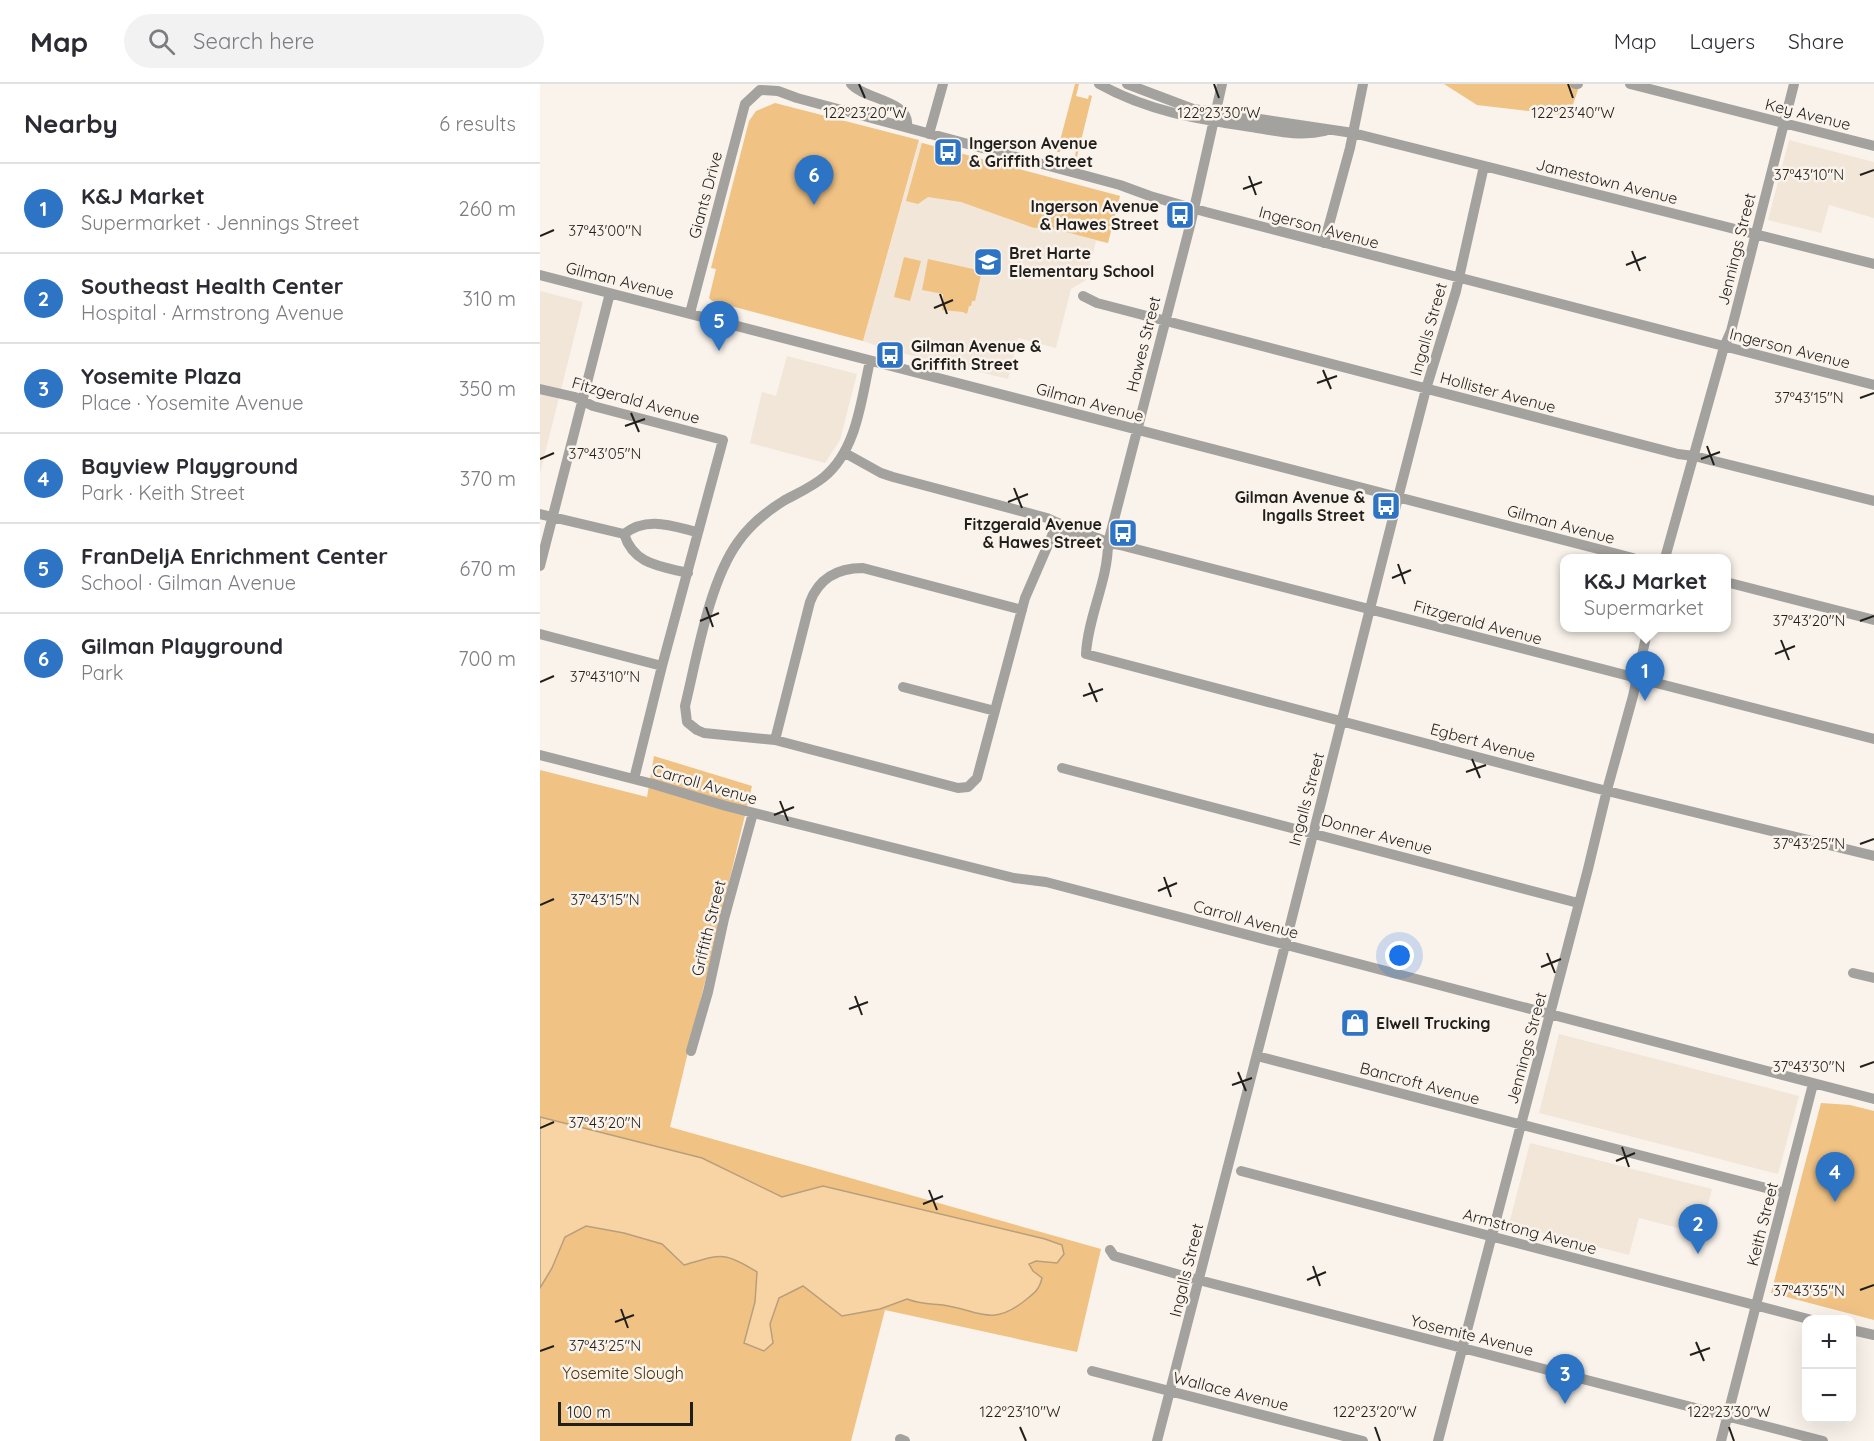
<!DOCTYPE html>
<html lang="en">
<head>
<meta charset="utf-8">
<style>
  :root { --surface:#fff; --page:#f2f2f3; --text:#2b2b33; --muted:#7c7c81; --line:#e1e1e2; --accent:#2d74c5 }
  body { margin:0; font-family:Quicksand,sans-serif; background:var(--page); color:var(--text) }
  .controls { position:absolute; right:18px; bottom:18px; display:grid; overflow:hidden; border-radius:12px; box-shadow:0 6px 24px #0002 }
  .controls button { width:54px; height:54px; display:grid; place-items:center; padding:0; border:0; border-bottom:2px solid var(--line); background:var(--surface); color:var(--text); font:30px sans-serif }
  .scale { position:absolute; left:18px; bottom:15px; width:135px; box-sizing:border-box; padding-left:6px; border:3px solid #211f1c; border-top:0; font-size:16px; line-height:21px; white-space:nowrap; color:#211f1c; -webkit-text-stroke:4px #faf3eb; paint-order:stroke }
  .you { position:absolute; left:860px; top:872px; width:21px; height:21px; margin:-15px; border:4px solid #fff; border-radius:50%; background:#1a73e8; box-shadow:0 0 0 9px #1a73e833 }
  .badge { display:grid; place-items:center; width:39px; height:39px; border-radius:50%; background:var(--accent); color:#fff; font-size:20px; font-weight:700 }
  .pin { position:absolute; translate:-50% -50px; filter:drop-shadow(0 2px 3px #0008) }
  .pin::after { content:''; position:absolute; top:32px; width:21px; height:18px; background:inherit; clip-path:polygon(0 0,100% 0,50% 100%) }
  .popup { position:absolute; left:1020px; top:470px; width:171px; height:78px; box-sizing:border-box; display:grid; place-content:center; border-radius:12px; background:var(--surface); filter:drop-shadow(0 2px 4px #0005); font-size:20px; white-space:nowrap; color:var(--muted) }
  .popup b { font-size:22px; color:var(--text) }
  .popup::after { content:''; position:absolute; left:50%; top:100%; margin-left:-12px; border:12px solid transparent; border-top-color:var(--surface) }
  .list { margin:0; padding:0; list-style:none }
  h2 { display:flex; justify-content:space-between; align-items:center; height:78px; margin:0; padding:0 24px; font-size:26px }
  h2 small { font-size:20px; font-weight:400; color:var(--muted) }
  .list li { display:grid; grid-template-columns:39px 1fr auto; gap:18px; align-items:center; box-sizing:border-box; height:90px; padding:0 24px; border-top:2px solid var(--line) }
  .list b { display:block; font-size:22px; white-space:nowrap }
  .list p { margin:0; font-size:20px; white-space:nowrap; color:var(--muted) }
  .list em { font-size:20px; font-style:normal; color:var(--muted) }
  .icon { flex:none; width:33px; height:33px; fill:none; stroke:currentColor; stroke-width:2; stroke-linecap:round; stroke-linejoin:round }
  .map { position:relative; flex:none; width:1334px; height:1357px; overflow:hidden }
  header { display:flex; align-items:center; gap:36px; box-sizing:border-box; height:84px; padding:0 30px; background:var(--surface); border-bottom:2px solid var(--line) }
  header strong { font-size:28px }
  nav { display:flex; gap:33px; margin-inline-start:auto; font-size:21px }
  .search { width:420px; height:54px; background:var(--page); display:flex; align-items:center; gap:15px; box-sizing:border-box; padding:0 21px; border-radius:33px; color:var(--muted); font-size:22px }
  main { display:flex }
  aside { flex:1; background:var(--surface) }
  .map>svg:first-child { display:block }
  .built { fill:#f1e6d8 }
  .green { fill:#f0c284 }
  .water { fill:#f8d4a5; stroke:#b89e7c; stroke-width:1.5 }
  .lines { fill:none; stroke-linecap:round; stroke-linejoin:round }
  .minor { stroke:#a4a29e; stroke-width:10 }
  .ticks { fill:none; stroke:#211f1c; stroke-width:2 }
  .labels { text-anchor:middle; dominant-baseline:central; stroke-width:5; stroke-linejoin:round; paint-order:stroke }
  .street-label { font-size:16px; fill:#211f1c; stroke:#faf3eb }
  .poi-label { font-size:16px; font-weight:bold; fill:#211f1c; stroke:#faf3eb; text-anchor:start }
  .park-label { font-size:16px; fill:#48300a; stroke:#faf3eb }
  .ticks-label { font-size:15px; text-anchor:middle; fill:#211f1c; stroke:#faf3eb; stroke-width:5; stroke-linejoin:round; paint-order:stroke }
</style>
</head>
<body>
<header>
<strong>Map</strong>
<div class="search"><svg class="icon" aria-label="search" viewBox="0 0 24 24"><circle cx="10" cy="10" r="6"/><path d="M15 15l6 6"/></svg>Search here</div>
<nav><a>Map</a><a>Layers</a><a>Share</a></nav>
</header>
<main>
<aside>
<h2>Nearby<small>6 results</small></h2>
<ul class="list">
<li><span class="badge">1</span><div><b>K&amp;J Market</b><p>Supermarket · Jennings Street</p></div><em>260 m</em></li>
<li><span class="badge">2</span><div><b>Southeast Health Center</b><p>Hospital · Armstrong Avenue</p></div><em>310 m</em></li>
<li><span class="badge">3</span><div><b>Yosemite Plaza</b><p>Place · Yosemite Avenue</p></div><em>350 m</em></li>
<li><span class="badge">4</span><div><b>Bayview Playground</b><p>Park · Keith Street</p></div><em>370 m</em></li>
<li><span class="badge">5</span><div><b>FranDeljA Enrichment Center</b><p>School · Gilman Avenue</p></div><em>670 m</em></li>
<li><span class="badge">6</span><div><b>Gilman Playground</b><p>Park</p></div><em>700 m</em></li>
</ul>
</aside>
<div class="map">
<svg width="1334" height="1357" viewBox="0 0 1334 1357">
  <rect width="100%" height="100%" fill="#faf3eb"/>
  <!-- built -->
  <path class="built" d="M1249,56L1334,78V134L1289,121L1281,149L1228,136Z
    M379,58L580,112L568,159L556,157L546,196L531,205L516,264L478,254L468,295L349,266L323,257Z
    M0,207L43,218L0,389Z
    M247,272L317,290L300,356L285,379L210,359L222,308L236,312Z
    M1019,950L1259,1012L1238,1090L999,1029Z
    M990,1059L1172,1105L1161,1150L1099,1134L1089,1171L969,1140Z"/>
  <!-- green -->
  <path class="green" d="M535,0H539L536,12L548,15L549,11L552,12L537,73L535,72L537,60L522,57L520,68H517Z
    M904,0H1040L1029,32L937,21Z
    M235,19L379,56L323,257L172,217L169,214L176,185L171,184L209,37L216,27Z
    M382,59L580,112L568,159L507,143L494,144L421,118L388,113L378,120L366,117Z
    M364,173L381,177L370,217L354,213Z
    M388,175L442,187L435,217H432L431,222H429L427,230L423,228L402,226L403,210L382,206Z
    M114,672L212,702L130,1043L561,1165L537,1268L345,1226L311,1357H0V1120L124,1152L144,1181C163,1175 182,1167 201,1178L489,1190L494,1158L284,1102L242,1113L162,1074L0,1033V686L107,713Z
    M1281,1019L1310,1021L1334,1027V1236L1231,1209Z"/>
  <!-- water -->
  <path class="water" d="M0,1033L162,1074L242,1113L283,1102L505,1155L522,1161L524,1170L517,1179L496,1177L489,1180L493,1187L502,1194C499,1207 493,1210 483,1218C450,1243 438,1226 403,1221C387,1219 383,1221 367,1215L340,1225L302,1232L263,1202L239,1214L230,1240L233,1259L224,1267L204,1259L215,1218L217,1188C184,1167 181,1170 144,1181L122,1160L84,1149L46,1142L25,1153L12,1184L0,1204Z"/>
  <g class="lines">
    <!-- minor -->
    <path class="minor" d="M311,0C325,16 371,16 367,43
      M559,0C607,27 657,35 711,43C736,47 760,53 785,47
      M587,0L653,25L813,49L1334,180
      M682,0L651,138L568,459C568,497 548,532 546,570L1055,704L1334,772
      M1035,0H1038
      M1090,0L1334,62
      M389,50L403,0
      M784,159L810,64L823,0
      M0,191L1093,474
      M543,212L557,219L1138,370L1154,372L1334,417
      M150,229L205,20L220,6L238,7L257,14L580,101L610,112L666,128L1334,301
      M330,277C321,316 317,366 284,393C272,403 258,409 245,416C227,427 210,441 198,458C169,498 157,573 145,622L147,638L157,646L164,649L235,656L418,704L428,703L437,694L485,514L517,440
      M0,305L35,313L53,322L183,356L122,582L94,695
      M305,369L341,389L353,393L507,434C526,444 548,449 567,458
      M0,430L84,450
      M517,440C540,463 551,456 580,461L1334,655
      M84,450C94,481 120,482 148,489
      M84,450C107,432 132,442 157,448
      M1125,474L1184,263L1191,247L1254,0
      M0,482L70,209
      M1186,498L1334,536
      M0,550L122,582
      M363,603L455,627
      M235,656L270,518C279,494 298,484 323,484L482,526
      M0,671L113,700L186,722L474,794L506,798L1334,1015
      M522,684L1038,819
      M1313,889L1334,894
      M151,967L168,908L184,835L213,729
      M717,972L1245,1109
      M701,1087L1272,1236
      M570,1166L574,1172L647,1193L1283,1357
      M1312,1246L1334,1251
      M552,1287L823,1357
      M360,1355L365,1357
      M617,1357L741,877L861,402L886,305L916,207L944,82
      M898,1357L1048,785L1067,706L1093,612L1108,544
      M1181,1357L1273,1000"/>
  </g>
  <!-- ticks -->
  <path class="ticks" d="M319,0L325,14M674,0L679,14M1028,0L1033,14M1320,91L1334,86M709,92L716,111M703,105L722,98M0,152L14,146M1092,167L1100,187M1086,181L1106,173M400,210L407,230M394,224L413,216M783,286L791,305M777,299L797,292M1320,314L1334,309M91,329L99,348M85,342L105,335M1167,362L1174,381M0,375L14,369M1161,375L1180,368M474,404L482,424M468,418L488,410M858,480L865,500M852,494L871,486M166,523L173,543M160,537L179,529M1320,537L1334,532M1241,556L1249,576M1235,570L1255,562M0,598L14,592M549,599L557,618M543,612L563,605M932,675L940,694M926,688L946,681M240,717L248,737M234,731L254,723M1320,760L1334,755M624,793L631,813M618,807L637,799M0,821L14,815M1007,869L1015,889M1001,883L1021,875M315,912L322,931M309,925L328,918M1320,983L1334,978M698,988L706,1007M692,1001L712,994M0,1044L14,1038M1082,1063L1089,1083M1076,1077L1095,1069M389,1106L397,1126M383,1120L403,1112M773,1182L780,1202M767,1196L786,1188M1320,1206L1334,1201M81,1225L88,1244M75,1238L94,1231M1156,1258L1164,1277M0,1267L14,1262M1150,1271L1170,1264M480,1343L486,1357M835,1343L840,1357M1189,1343L1194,1357"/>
  <!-- icons -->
  <defs>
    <g id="bus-square" transform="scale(1.5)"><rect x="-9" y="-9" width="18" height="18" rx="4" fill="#2d74c5" stroke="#faf3eb"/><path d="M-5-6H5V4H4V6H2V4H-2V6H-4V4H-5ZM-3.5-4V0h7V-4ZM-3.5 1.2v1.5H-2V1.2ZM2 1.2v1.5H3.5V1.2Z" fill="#fff"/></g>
    <g id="school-square" transform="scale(1.5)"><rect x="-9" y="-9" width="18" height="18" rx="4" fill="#2d74c5" stroke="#faf3eb"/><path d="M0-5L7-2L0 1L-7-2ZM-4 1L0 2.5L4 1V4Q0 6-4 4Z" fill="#fff"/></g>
    <g id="shop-square" transform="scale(1.5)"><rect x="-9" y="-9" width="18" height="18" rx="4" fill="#2d74c5" stroke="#faf3eb"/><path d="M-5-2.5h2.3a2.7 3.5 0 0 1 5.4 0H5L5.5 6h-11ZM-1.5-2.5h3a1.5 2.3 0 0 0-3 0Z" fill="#fff"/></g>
  </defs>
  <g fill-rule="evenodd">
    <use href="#bus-square" x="408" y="68"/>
    <use href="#bus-square" x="640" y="131"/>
    <use href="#school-square" x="448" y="178"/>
    <use href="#bus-square" x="350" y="271"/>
    <use href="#bus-square" x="846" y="422"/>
    <use href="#bus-square" x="583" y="449"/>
    <use href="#shop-square" x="815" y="939"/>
  </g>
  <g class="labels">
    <!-- street labels -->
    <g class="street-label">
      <text transform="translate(1268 30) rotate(14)">Key Avenue</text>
      <text transform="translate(1067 97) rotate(14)">Jamestown Avenue</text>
      <text transform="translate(165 111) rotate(-75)">Giants Drive</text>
      <text transform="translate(779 143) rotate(15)">Ingerson Avenue</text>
      <text transform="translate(1196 165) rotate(-76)">Jennings Street</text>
      <text transform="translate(80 196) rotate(14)">Gilman Avenue</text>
      <text transform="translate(888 245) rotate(-74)">Ingalls Street</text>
      <text transform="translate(603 260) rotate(-76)">Hawes Street</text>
      <text transform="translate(1250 264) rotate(14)">Ingerson Avenue</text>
      <text transform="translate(958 308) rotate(15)">Hollister Avenue</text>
      <text transform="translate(96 316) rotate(16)">Fitzgerald Avenue</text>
      <text transform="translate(550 318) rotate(15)">Gilman Avenue</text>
      <text transform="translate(1021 440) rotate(15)">Gilman Avenue</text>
      <text transform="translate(938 538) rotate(15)">Fitzgerald Avenue</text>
      <text transform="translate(943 658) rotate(15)">Egbert Avenue</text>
      <text transform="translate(165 700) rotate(16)">Carroll Avenue</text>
      <text transform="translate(766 715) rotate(-75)">Ingalls Street</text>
      <text transform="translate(837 750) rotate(15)">Donner Avenue</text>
      <text transform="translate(706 835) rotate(15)">Carroll Avenue</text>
      <text transform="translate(168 844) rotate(-76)">Griffith Street</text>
      <text transform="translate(986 964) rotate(-75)">Jennings Street</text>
      <text transform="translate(880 999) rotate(15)">Bancroft Avenue</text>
      <text transform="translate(1222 1140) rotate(-76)">Keith Street</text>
      <text transform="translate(990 1147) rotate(15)">Armstrong Avenue</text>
      <text transform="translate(646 1186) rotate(-76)">Ingalls Street</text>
      <text transform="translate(932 1251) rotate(14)">Yosemite Avenue</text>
      <text transform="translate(691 1307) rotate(14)">Wallace Avenue</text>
    </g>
    <!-- poi labels -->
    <g class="poi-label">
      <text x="429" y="59">Ingerson Avenue<tspan x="429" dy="18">&amp; Griffith Street</tspan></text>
      <text x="619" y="122" text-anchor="end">Ingerson Avenue<tspan x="619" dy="18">&amp; Hawes Street</tspan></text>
      <text x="469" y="169">Bret Harte<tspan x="469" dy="18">Elementary School</tspan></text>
      <text x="371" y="262">Gilman Avenue &amp;<tspan x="371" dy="18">Griffith Street</tspan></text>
      <text x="825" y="413" text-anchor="end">Gilman Avenue &amp;<tspan x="825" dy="18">Ingalls Street</tspan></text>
      <text x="562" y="440" text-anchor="end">Fitzgerald Avenue<tspan x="562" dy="18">&amp; Hawes Street</tspan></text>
      <text x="836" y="939">Elwell Trucking</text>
    </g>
    <!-- park labels -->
    <g class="park-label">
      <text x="83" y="1289">Yosemite Slough</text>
    </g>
  </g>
  <g class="ticks-label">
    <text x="325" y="34">122°23'20"W</text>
    <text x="679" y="34">122°23'30"W</text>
    <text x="1033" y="34">122°23'40"W</text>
    <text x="1269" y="96">37°43'10"N</text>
    <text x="65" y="152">37°43'00"N</text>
    <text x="1269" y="319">37°43'15"N</text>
    <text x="65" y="375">37°43'05"N</text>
    <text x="1269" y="542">37°43'20"N</text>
    <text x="65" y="598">37°43'10"N</text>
    <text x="1269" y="765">37°43'25"N</text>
    <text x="65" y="821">37°43'15"N</text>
    <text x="1269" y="988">37°43'30"N</text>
    <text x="65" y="1044">37°43'20"N</text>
    <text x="1269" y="1212">37°43'35"N</text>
    <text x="65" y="1267">37°43'25"N</text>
    <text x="480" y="1333">122°23'10"W</text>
    <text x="835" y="1333">122°23'20"W</text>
    <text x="1189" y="1333">122°23'30"W</text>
  </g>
</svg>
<div class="controls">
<button>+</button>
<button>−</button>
</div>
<div class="scale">100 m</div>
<div class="you"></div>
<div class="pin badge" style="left:1105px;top:617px">1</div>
<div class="popup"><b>K&amp;J Market</b>Supermarket</div>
<div class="pin badge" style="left:1158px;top:1170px">2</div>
<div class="pin badge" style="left:1025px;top:1320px">3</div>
<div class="pin badge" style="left:1295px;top:1118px">4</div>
<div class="pin badge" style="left:179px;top:267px">5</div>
<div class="pin badge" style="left:274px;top:121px">6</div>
</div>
</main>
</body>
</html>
